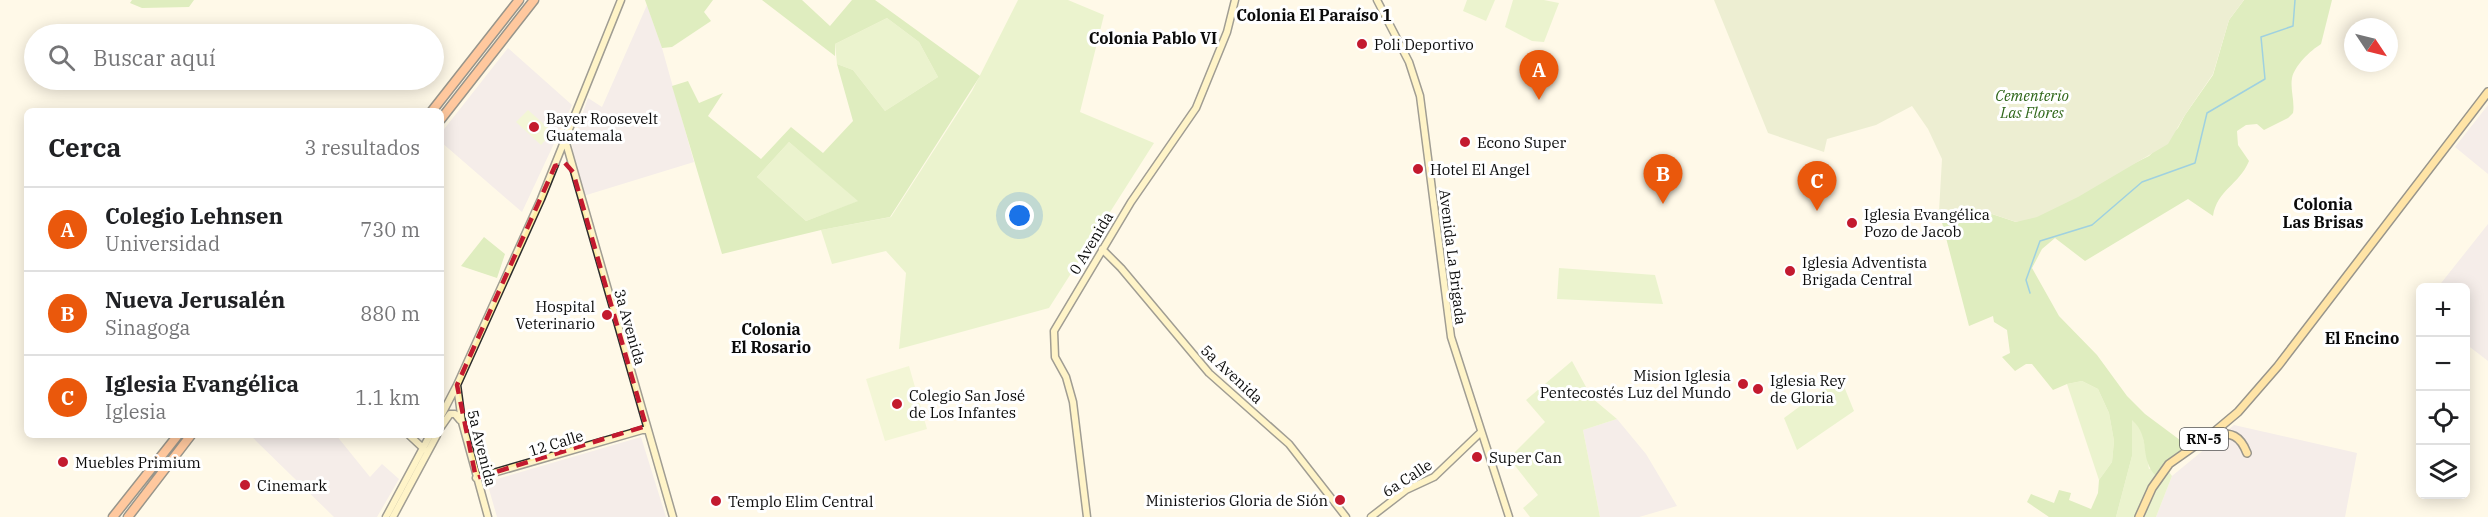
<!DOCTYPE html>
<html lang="es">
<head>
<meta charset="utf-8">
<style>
  :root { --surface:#fff; --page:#f6f6f6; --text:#202124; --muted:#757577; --line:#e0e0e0; --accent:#ea580c }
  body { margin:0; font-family:"IBM Plex Serif",serif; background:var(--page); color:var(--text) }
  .controls { position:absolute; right:18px; bottom:18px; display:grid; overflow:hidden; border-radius:9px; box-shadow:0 3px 15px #0003 }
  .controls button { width:54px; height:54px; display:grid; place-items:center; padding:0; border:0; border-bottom:2px solid var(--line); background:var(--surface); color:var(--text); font:30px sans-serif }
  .compass { position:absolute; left:2344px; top:18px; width:54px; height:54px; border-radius:50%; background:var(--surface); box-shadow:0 3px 15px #0003; rotate:125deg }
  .you { position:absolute; left:1020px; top:216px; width:21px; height:21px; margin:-15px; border:4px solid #fff; border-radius:50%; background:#1a73e8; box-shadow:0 0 0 9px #1a73e833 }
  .badge { display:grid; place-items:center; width:39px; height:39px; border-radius:50%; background:var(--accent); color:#fff; font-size:20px; font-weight:700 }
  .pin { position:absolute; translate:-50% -50px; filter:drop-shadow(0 2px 3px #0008) }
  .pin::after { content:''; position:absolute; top:32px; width:21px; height:18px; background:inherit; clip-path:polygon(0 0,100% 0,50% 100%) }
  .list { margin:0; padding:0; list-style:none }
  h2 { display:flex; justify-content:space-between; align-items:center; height:78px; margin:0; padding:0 24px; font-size:26px }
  h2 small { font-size:20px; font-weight:400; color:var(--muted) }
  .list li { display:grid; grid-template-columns:39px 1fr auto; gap:18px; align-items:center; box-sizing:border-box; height:84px; padding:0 24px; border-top:2px solid var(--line) }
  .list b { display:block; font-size:22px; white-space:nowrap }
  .list p { margin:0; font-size:20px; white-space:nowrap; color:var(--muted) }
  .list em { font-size:20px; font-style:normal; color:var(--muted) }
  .icon { flex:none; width:33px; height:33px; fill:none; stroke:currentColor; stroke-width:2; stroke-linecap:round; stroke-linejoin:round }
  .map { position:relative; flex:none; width:2488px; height:517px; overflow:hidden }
  .search { position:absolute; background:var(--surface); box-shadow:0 3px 15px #0003; left:24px; top:24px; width:420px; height:66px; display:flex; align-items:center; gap:15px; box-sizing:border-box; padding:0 21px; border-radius:33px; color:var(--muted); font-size:22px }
  .panel { position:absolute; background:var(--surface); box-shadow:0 3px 15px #0003; left:24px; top:108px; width:420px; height:330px; border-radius:9px }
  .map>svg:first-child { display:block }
  .industrial { fill:#e8ddeb }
  .green { fill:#d3ecb0 }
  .forest { fill:#b8dd8e; fill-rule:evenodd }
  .cemetery { fill:#d7e1b9 }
  .pitch { fill:#e5f2c2 }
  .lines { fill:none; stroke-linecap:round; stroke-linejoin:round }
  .stream { stroke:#2ba0d7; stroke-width:1.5 }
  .secondary-casing { stroke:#2d2d2d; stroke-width:9 }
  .primary-casing { stroke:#1c1c1c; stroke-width:10 }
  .highway-casing { stroke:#1c1c1c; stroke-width:11 }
  .secondary { stroke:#ffeea3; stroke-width:6 }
  .primary { stroke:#ffc958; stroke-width:7 }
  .highway { stroke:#ff8c46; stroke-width:8 }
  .marked { fill:none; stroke:#c31a2f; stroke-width:4.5; stroke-dasharray:12 8; stroke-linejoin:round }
  .poi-dot { fill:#c31a2f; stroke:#fff; stroke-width:2 }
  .labels { text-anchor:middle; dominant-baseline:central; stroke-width:6; stroke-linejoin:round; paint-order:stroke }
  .shield { fill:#fff; stroke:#545454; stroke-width:1.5 }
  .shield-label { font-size:14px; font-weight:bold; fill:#0b0b0b }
  .poi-label { font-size:15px; fill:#0b0b0b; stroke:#fff; text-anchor:start }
  .park-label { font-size:15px; font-style:italic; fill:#2e6618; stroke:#fff }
  .street-label { font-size:15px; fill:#0b0b0b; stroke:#fff }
  .neighbourhood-label { font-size:16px; font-weight:bold; fill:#0b0b0b; stroke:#fff }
</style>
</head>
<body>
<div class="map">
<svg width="2488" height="517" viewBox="0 0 2488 517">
  <rect width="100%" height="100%" fill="#fff9e8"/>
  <!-- industrial -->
  <path class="industrial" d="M647,5L662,48L694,162L580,197L572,144L588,98L602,107Z
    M508,48L572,105L522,212L441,142V133Z
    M2488,105V174L2455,147Z
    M2488,224V361L2466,344V288L2438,287Z
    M1617,419L1646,454L1677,506L1639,517H1600L1583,430Z
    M2234,425L2357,453L2345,517H2156L2172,476Z
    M250,435H336L370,477L382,464L399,479L377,517H334Z
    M641,437L666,517H497L487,482Z"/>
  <!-- green -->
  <path class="green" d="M1018,0H1068L1104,15L1080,112L1154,143L1049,308L899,349L906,273L886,251L832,264L821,230L891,217L972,91Z
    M1467,0H1495L1486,21L1463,11Z
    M1513,0H1544L1559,3L1544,42L1532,41L1505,27Z
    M887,18L919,42L938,77L885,111L853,70L837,64L835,44Z
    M789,142L859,201L806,221L757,177Z
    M1559,268L1655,275L1663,304L1557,299Z
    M1572,361L1592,398L1617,419L1583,430L1600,517H1530L1523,508L1538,495L1509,458L1545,422L1526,400Z
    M1841,379L1854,411L1797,450L1784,418L1822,390Z
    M2082,381L2098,389L2109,413L2114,441L2112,462L2099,480L2067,384Z
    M2132,419L2142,431L2149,469L2164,465L2172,476L2156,517H2116L2132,456Z"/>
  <!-- forest -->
  <path class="forest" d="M132,0H194L189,7L142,8L130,3Z
    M645,0H713L704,12L711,21L672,47L662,48Z
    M762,0H802L830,26L852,0H875L980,76L890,217L821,230L722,254L672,86L688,81L699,103L723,93L708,116L761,159L791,127L823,153L853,121L837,64L853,70L885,111L938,77L919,42L887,18L835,44V56ZM789,142L858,201L806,221L757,177Z
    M2244,0H2332L2321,44C2310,51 2295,65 2292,78C2290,89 2295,102 2293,113L2288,118L2264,130L2257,124L2246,125L2237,131L2238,145L2249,161C2239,185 2217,190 2213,216L2188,199L2085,261L2055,238L2042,249L2032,268L2059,316L2097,355L2127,396L2145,414L2188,446L2164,465L2156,476C2138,457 2152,438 2132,420V456L2116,517H2049L2027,502L2031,494L2054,503L2059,490L2071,493L2069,500L2091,509L2098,493L2099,480L2112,462L2114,441L2109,413L2098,389L2082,381L2067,384L2053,390L2032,364H2026L2015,371L2002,357L2010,353L2007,330L1994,322L1993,316L1969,326L1939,211L1971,207L2016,222L2149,156L2178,128L2185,115L2213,75L2229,20Z
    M484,237L505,254L497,278L461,266Z"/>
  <!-- cemetery -->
  <path class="cemetery" d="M1714,0H2244L2229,20L2213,74L2185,115L2168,144L2078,197L2037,217L2016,222L1971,207L1939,211L1942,159L1928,129L1912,106L1876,125L1827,139L1824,152L1768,133Z"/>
  <!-- pitch -->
  <path class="pitch" d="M528,110L553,132L541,145L516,122Z
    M909,366L927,429L885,441L866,379Z"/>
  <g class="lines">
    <!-- stream -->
    <path class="stream" d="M2030,293L2026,280L2040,241L2092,225L2142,182L2195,163L2207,113L2265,79L2261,37L2293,26L2295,0"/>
    <!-- secondary casing -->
    <g class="secondary-casing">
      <path id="secondary" d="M1377,0L1409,62L1420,96L1451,337L1509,517
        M566,143L673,517
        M1102,249L1121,268L1209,373L1289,444L1346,517
        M457,385L462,422L488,517
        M441,416L457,385L541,199L621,0
        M441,427L450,414H455L460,420
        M409,435L424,449
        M476,478L642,430H647
        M386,517L430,435
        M393,517L437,435
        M1087,517L1073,402L1066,377L1055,357L1054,331L1131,202L1196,108L1227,32L1235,0
        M1371,517L1406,490L1434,477L1481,432"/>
    </g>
    <!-- primary casing -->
    <g class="primary-casing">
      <path id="primary" d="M2213,433C2232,433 2240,435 2247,453
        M2139,517L2152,488L2169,464L2213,433L2238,412L2278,366L2488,92"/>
    </g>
    <!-- highway casing -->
    <g class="highway-casing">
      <path id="highway" d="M432,111L519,0
        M441,119L534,0
        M113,517L178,435
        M128,517L191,435"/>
    </g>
    <!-- secondary -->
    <use href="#secondary" class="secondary"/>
    <!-- primary -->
    <use href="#primary" class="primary"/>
    <!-- highway -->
    <use href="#highway" class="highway"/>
  </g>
  <!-- marked area -->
  <path d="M0 0H2488V517H0ZM565,163L573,172L646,426L476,478L457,385L555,166Z" fill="#fff9e8" fill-opacity=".55" fill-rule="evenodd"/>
  <path class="marked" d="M565,163L573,172L646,426L476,478L457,385L555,166Z"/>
  <!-- markers -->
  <g class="poi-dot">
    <circle cx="1362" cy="44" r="6"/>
    <circle cx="534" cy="127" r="6"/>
    <circle cx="1465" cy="142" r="6"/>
    <circle cx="1418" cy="169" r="6"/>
    <circle cx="1852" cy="223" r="6"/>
    <circle cx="1790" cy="271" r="6"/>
    <circle cx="607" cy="315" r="6"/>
    <circle cx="1743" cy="384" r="6"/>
    <circle cx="1758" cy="389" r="6"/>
    <circle cx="897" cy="404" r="6"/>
    <circle cx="1477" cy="457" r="6"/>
    <circle cx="63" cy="462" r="6"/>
    <circle cx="245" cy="485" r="6"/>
    <circle cx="1340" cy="500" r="6"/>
    <circle cx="716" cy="501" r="6"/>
  </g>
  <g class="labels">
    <!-- shield labels -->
    <rect class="shield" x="2180" y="428" width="48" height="22" rx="4.5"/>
    <g class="shield-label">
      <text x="2204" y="439">RN-5</text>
    </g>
    <!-- poi labels -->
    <g class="poi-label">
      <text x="1374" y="44">Poli Deportivo</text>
      <text x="546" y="118">Bayer Roosevelt<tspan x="546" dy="17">Guatemala</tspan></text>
      <text x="1477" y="142">Econo Super</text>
      <text x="1430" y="169">Hotel El Angel</text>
      <text x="1864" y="214">Iglesia Evangélica<tspan x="1864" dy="17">Pozo de Jacob</tspan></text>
      <text x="1802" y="262">Iglesia Adventista<tspan x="1802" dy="17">Brigada Central</tspan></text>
      <text x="595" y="306" text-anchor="end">Hospital<tspan x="595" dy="17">Veterinario</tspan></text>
      <text x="1731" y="375" text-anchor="end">Mision Iglesia<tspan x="1731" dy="17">Pentecostés Luz del Mundo</tspan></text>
      <text x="1770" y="380">Iglesia Rey<tspan x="1770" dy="17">de Gloria</tspan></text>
      <text x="909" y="395">Colegio San José<tspan x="909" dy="17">de Los Infantes</tspan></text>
      <text x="1489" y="457">Super Can</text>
      <text x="75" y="462">Muebles Primium</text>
      <text x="257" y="485">Cinemark</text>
      <text x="1328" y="500" text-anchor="end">Ministerios Gloria de Sión</text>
      <text x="728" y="501">Templo Elim Central</text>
    </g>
    <!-- park labels -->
    <g class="park-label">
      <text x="2032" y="95">Cementerio<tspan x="2032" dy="17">Las Flores</tspan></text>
    </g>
    <!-- street labels -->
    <g class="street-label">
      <text transform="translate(1091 243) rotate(-59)">0 Avenida</text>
      <text transform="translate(1453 257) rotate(83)">Avenida La Brigada</text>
      <text transform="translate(630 327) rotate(74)">3a Avenida</text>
      <text transform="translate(1232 374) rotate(43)">5a Avenida</text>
      <text transform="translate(556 443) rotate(-17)">12 Calle</text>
      <text transform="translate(482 448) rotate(76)">5a Avenida</text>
      <text transform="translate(1407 478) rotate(-33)">6a Calle</text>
    </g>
    <!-- neighbourhood labels -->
    <g class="neighbourhood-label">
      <text x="1314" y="15">Colonia El Paraíso 1</text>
      <text x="1153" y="38">Colonia Pablo VI</text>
      <text x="2323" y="204">Colonia<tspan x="2323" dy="18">Las Brisas</tspan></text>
      <text x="771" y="329">Colonia<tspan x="771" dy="18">El Rosario</tspan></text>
      <text x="2362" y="338">El Encino</text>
    </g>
  </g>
</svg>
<div class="controls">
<button>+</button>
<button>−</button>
<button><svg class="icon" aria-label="locate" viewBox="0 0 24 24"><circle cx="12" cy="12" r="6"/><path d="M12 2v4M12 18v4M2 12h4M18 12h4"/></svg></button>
<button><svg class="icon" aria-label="layers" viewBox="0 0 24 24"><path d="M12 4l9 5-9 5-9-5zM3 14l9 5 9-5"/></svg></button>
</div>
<svg class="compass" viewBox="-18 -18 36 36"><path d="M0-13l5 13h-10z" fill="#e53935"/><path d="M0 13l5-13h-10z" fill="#757577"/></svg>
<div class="you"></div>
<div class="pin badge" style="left:1539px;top:100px">A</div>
<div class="pin badge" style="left:1663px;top:204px">B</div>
<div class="pin badge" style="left:1817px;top:211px">C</div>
<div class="search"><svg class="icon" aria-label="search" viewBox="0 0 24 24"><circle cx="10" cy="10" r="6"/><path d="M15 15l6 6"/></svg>Buscar aquí</div>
<section class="panel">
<h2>Cerca<small>3 resultados</small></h2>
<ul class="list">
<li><span class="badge">A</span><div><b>Colegio Lehnsen</b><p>Universidad</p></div><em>730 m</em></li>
<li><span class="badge">B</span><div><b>Nueva Jerusalén</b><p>Sinagoga</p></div><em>880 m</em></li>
<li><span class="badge">C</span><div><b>Iglesia Evangélica</b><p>Iglesia</p></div><em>1.1 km</em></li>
</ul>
</section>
</div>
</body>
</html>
